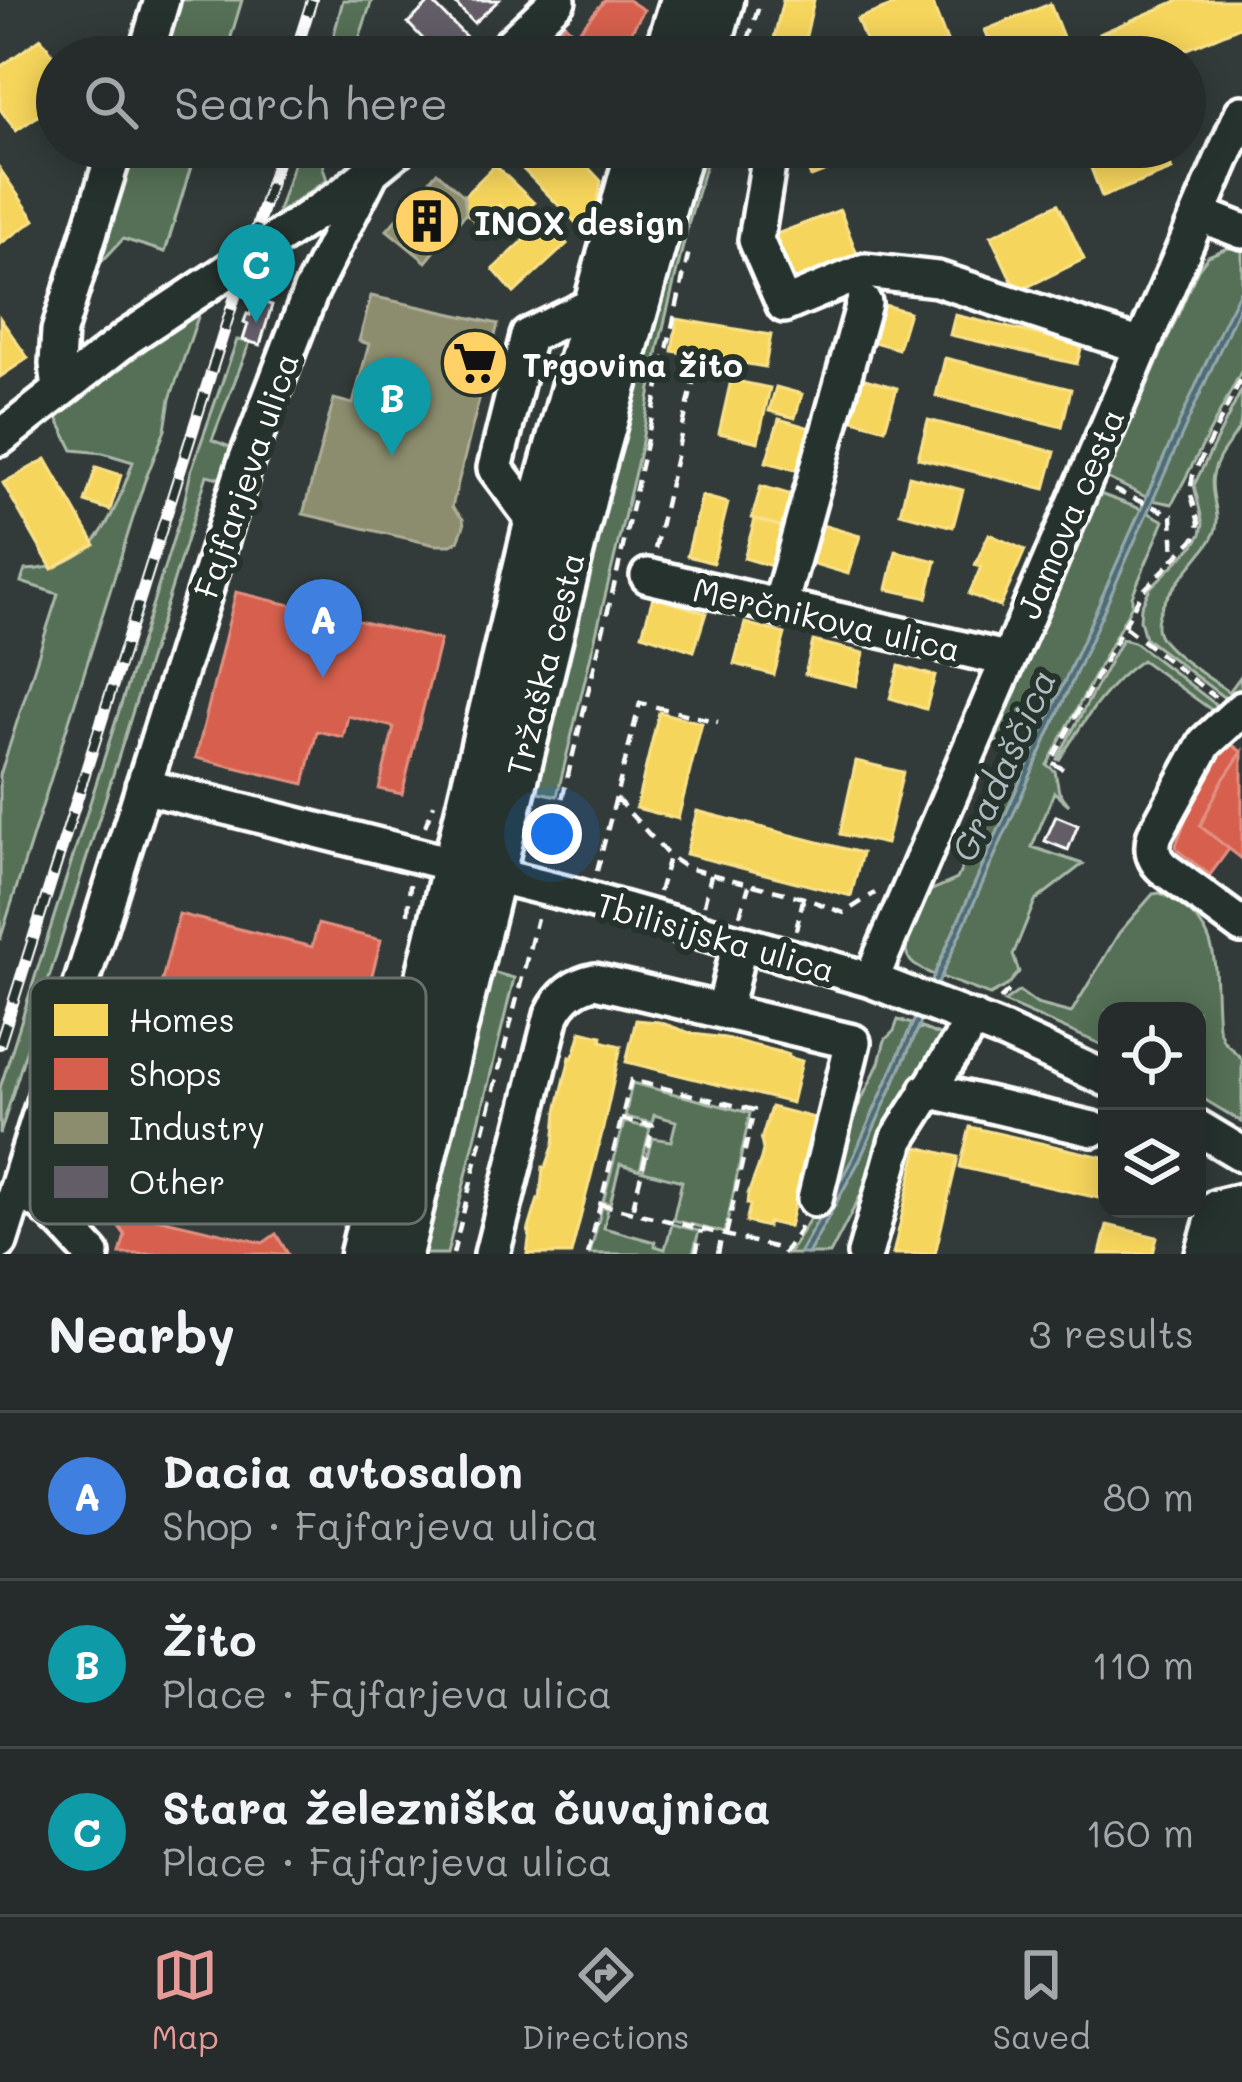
<!DOCTYPE html>
<html lang="en">
<head>
<meta charset="utf-8">
<style>
  :root { --surface:#262c2b; --page:#2e3433; --text:#f1f3f6; --muted:#a4a7a9; --line:#424847; --accent:#e69b98 }
  body { margin:0; font-family:Mali,sans-serif; background:var(--page); color:var(--text) }
  .controls { position:absolute; right:36px; bottom:36px; display:grid; overflow:hidden; border-radius:24px; box-shadow:0 6px 30px #0003 }
  .controls button { width:108px; height:108px; display:grid; place-items:center; padding:0; border:0; border-bottom:3px solid var(--line); background:var(--surface); color:var(--text); font:60px sans-serif }
  .you { position:absolute; left:552px; top:834px; width:42px; height:42px; margin:-30px; border:9px solid #fff; border-radius:50%; background:#1a73e8; box-shadow:0 0 0 18px #1a73e833 }
  .badge { display:grid; place-items:center; width:78px; height:78px; border-radius:50%; background:var(--accent); color:#fff; font-size:39px; font-weight:700 }
  .pin { position:absolute; translate:-50% -99px; filter:drop-shadow(0 3px 6px #0008) }
  .pin::after { content:''; position:absolute; top:63px; width:42px; height:36px; background:inherit; clip-path:polygon(0 0,100% 0,50% 100%) }
  .list { margin:0; padding:0; list-style:none }
  h2 { display:flex; justify-content:space-between; align-items:center; height:156px; margin:0; padding:0 48px; font-size:51px }
  h2 small { font-size:39px; font-weight:400; color:var(--muted) }
  .list li { display:grid; grid-template-columns:78px 1fr auto; gap:36px; align-items:center; box-sizing:border-box; height:168px; padding:0 48px; border-top:3px solid var(--line) }
  .list b { display:block; font-size:45px; white-space:nowrap }
  .list p { margin:0; font-size:39px; white-space:nowrap; color:var(--muted) }
  .list em { font-size:39px; font-style:normal; color:var(--muted) }
  .icon { flex:none; width:66px; height:66px; fill:none; stroke:currentColor; stroke-width:2; stroke-linecap:round; stroke-linejoin:round }
  .map { position:relative; flex:none; width:1242px; height:1254px; overflow:hidden }
  .search { position:absolute; background:var(--surface); box-shadow:0 6px 30px #0003; left:36px; right:36px; top:36px; height:132px; display:flex; align-items:center; gap:30px; box-sizing:border-box; padding:0 42px; border-radius:66px; color:var(--muted); font-size:45px }
  .sheet { height:660px; background:var(--surface) }
  nav { display:flex; justify-content:space-around; align-items:center; box-sizing:border-box; height:168px; border-top:3px solid var(--line); background:var(--surface); font-size:33px; color:var(--muted) }
  nav a { display:grid; justify-items:center; gap:6px }
  nav .on { color:var(--accent) }
  .map>svg:first-child { display:block }
  .green { fill:#557056; stroke:#aab8aa; stroke-width:3 }
  .water { fill:#4e6c75; stroke:#95a7ac; stroke-width:3 }
  .homes { fill:#f6d55c; stroke:#f9e28d; stroke-width:3 }
  .shops { fill:#d6604d; stroke:#e29082; stroke-width:3 }
  .industry { fill:#8c8c6e; stroke:#aeae9a; stroke-width:3 }
  .building { fill:#635d67; stroke:#fff; stroke-width:3 }
  .lines { fill:none; stroke-linecap:round; stroke-linejoin:round }
  .minor-casing { stroke:#fff; stroke-width:42 }
  .major-casing { stroke:#fff; stroke-width:51 }
  .path { stroke:#fff; stroke-width:4.5; stroke-dasharray:12 9; stroke-linecap:butt }
  .minor { stroke:#26332d; stroke-width:33 }
  .major { stroke:#26332d; stroke-width:42 }
  .rail-casing { stroke:#fff; stroke-width:12 }
  .rail { stroke:#26332d; stroke-width:8; stroke-dasharray:22; stroke-linecap:butt }
  .labels { text-anchor:middle; dominant-baseline:central; stroke-width:12; stroke-linejoin:round; paint-order:stroke }
  .poi-label { font-size:33px; font-weight:bold; fill:#fff; stroke:#26332d; text-anchor:start }
  .street-label { font-size:33px; fill:#fff; stroke:#26332d }
  .water-label { font-size:36px; font-style:italic; fill:#afbdc1; stroke:#26332d }
  .key { fill:#26332d; stroke:#67706c; stroke-width:3 }
  .key-label { font-size:33px; fill:#fff }
</style>
</head>
<body>
<div class="map">
<svg width="1242" height="1254" viewBox="0 0 1242 1254">
  <rect width="100%" height="100%" fill="#323b39"/>
  <filter id="ink" filterUnits="userSpaceOnUse"><feTurbulence type="fractalNoise" baseFrequency=".00833" numOctaves="2"/><feDisplacementMap in="SourceGraphic" scale="24" xChannelSelector="R" yChannelSelector="G"/><feConvolveMatrix kernelMatrix="1 2 1 2 8 2 1 2 1" color-interpolation-filters="sRGB"/></filter>
  <g filter="url(#ink)">
    <!-- green -->
    <path class="green" d="M178,0H242L225,57H160Z
      M343,0H372L353,57H328Z
      M133,147H197L165,252L123,239L96,268Z
      M299,147H327L323,168L327,180L277,214Z
      M693,147H711L689,221L658,349L641,447L557,796L525,789Z
      M1227,248L1242,249V287L1146,497L1107,478L1198,269L1208,256Z
      M1242,300V370L1172,504L1152,500Z
      M201,308L170,399L165,430L144,483L0,940V775L58,594L21,582L25,570C96,568 112,520 133,462L103,453L73,450L56,416Z
      M237,340L250,342L212,440L230,447L243,417L247,419L226,480L207,475L0,1134V1088L183,508L191,471Z
      M1242,389C1242,400 1242,416 1240,426C1231,444 1217,454 1213,475C1208,498 1225,515 1212,538C1199,562 1149,604 1158,632C1164,651 1212,679 1229,692L1240,677L1242,691L1230,702L1145,638L1140,620L1141,607L1150,588L1194,545L1201,534L1203,524L1194,485Z
      M1100,494L1141,509L934,975C920,969 906,964 906,947L930,891L957,879L1024,734L992,743Z
      M1147,512L1164,521L1132,596V605L1047,765L1055,771L1059,792L1069,805L1054,792L1032,847L1083,864L1035,901L1013,955L1019,972L1008,985L990,995L941,977Z
      M1122,639L1134,642L1223,710L1202,726L1213,711L1142,660C1105,685 1083,723 1059,760L1057,759Z
      M1160,893C1227,926 1212,963 1218,1027L1223,1040L1242,1059V1122L1197,1095V1011H1107V1047L1004,1002L1019,991L1037,1004L1071,1013L1119,933L1153,894Z
      M492,972L514,978L447,1254H414L442,1177Z
      M898,1020L912,1024L853,1158L799,1254H788L816,1209L848,1128L879,1063L885,1040L894,1031Z
      M919,1027L949,1039L888,1143L830,1254H808L859,1161Z
      M632,1083L750,1113L725,1233L673,1220L682,1181L643,1171L652,1138L671,1141L676,1121L654,1115L652,1123L625,1117Z
      M624,1122L650,1128L640,1170L620,1164L610,1204L603,1202Z
      M602,1207L608,1208L604,1228L655,1242V1246L665,1249L672,1224L699,1231L693,1254H590Z"/>
    <!-- water -->
    <path class="water" d="M1242,287V300L859,1161L808,1254H799L853,1158L1224,322Z"/>
    <!-- homes -->
    <path class="homes" d="M783,0H814L802,54L772,47Z
      M907,0H931L950,49L930,57H872L857,19Z
      M1179,0H1242V26L1169,57H1109L1099,34Z
      M1050,4L1071,57H996L985,30Z
      M41,38L57,61V103L16,131L0,109V67Z
      M501,147H569L601,181L597,205L577,224Z
      M800,147H876L878,151L811,177Z
      M1083,147H1163L1172,170L1102,197Z
      M495,165L534,203L514,221L499,205L479,225L466,213L464,196Z
      M0,169L35,220L0,244Z
      M1058,204L1084,259L1017,292L991,236Z
      M840,210L862,267L794,294L771,236Z
      M545,221L567,244L514,293L493,269Z
      M874,302L909,312L898,349L863,339Z
      M955,315L1082,345L1077,364L950,335Z
      M0,318L28,358L0,377Z
      M677,319L771,335L765,367L672,351Z
      M945,358L1071,389L1062,427L936,396Z
      M858,377L897,388L885,429L846,418Z
      M731,380L770,388L758,442L719,433Z
      M776,387L802,394L795,418L769,411Z
      M779,419L814,429L802,472L766,462Z
      M928,420L1055,452L1045,489L918,458Z
      M46,459L95,545L52,569L3,483Z
      M96,467L121,475L110,510L85,502Z
      M909,476L963,490L953,527L900,513Z
      M761,486L799,497L790,529L752,518Z
      M702,496L728,503L713,563L687,556Z
      M755,519L790,529L778,568L744,558Z
      M822,525L860,536L848,574L811,563Z
      M989,534L1025,550L1000,607L969,594L981,567L975,565Z
      M896,551L936,561L927,598L887,589Z
      M653,597L706,613L694,651L642,634Z
      M745,623L785,634L774,675L734,664Z
      M813,641L864,653L856,686L805,674Z
      M899,666L935,676L926,709L890,698Z
      M659,712L702,723L678,819L636,808Z
      M856,761L903,772L886,844L840,834Z
      M697,811L862,853L851,896L686,854Z
      M636,1020L659,1022L693,1034L725,1038L780,1052L789,1055L788,1057L802,1061L792,1103L626,1062Z
      M581,1031L602,1036L601,1041L621,1046L602,1133L571,1254H527L530,1232H528L538,1199L540,1200L543,1167H546L554,1144L557,1111L570,1057L572,1058L576,1049Z
      M771,1107L815,1118L789,1227L768,1222L767,1227L746,1222L750,1205L747,1204L748,1194L760,1162L763,1150L761,1140Z
      M970,1127L1107,1158V1200L960,1167Z
      M918,1147L958,1157L935,1254H893Z
      M1107,1225L1157,1237L1153,1254H1100Z"/>
    <!-- shops -->
    <path class="shops" d="M605,0H628L644,10L625,42L615,36L601,55L604,57H534L565,24L576,34Z
      M236,592L440,640L402,794L379,789L394,727L348,716L343,737L317,731L304,784L196,758Z
      M1227,741L1242,752L1221,783L1200,826L1229,849L1210,875L1177,850L1176,845L1196,791Z
      M1242,752V859L1200,826L1221,783Z
      M179,914L312,947L318,924L381,940L359,1025L339,1020L336,1030L190,994L187,1007L157,1000Z
      M142,1203L152,1217L263,1243L276,1234L288,1254H120L125,1235L115,1221Z"/>
    <!-- industry -->
    <path class="industry" d="M437,172L464,196L466,213L426,262L387,230Z
      M371,296L498,324L452,507L463,519L464,526L458,541L451,545H435L303,514L334,399L353,404L369,344L359,341Z"/>
    <!-- building -->
    <path class="building" d="M452,0H499L474,23Z
      M431,1L473,44L458,57H440L408,23Z
      M255,300L272,305L260,345L243,340L248,324L244,322L247,314L250,315Z
      M1056,816L1078,825L1068,850L1045,841Z"/>
    <g class="lines">
      <!-- minor casing -->
      <g class="minor-casing">
        <path id="minor" d="M145,57L162,0
          M498,57L558,0
          M771,147L756,240L784,305L865,271L937,279L1141,346
          M1199,214L1242,231
          M60,390L57,364L59,331L116,147
          M0,438L127,338L341,196L401,147
          M536,523L495,468L528,336L597,303
          M648,576L1006,659
          M779,609L864,303
          M1242,709L1205,743L1155,834C1151,847 1152,858 1163,868L1242,926
          M143,786L569,894L871,980L1005,1032L1107,1079
          M871,980L1242,113
          M724,1011L740,942
          M927,1090L1093,1129
          M1197,1127L1242,1154
          M16,1190C48,1201 69,1230 92,1254
          M0,1242L245,464L311,291L370,174
          M492,1254L552,1015C561,996 575,985 595,981L853,1042L815,1199
          M865,1254L897,1140L974,1019
          M1203,1254L1217,1207L1242,1201
          M1231,1254L1242,1209"/>
      </g>
      <!-- major casing -->
      <g class="major-casing">
        <path id="major" d="M665,57L683,0
          M706,57L722,0
          M362,1254L536,523L639,147
          M400,1254L588,484L681,147"/>
      </g>
      <!-- path -->
      <path class="path" d="M748,40L761,0
        M743,53L758,57
        M954,57H959
        M1114,490L1172,515L1174,560
        M655,549L699,356
        M1125,627L1215,697
        M1063,769L1051,762L1142,592L1195,538L1199,523L1190,491L1193,475L1242,377
        M616,798L669,856L687,868L804,898L844,913L875,893
        M425,826L434,804
        M551,860L559,812L618,569L689,251
        M597,871L640,703L718,722
        M659,892L669,857
        M704,905L711,875
        M408,914L410,884
        M740,915L749,886
        M796,930L803,900
        M1000,999L1012,988
        M621,1119L653,1126L632,1211
        M600,1204L786,1250
        M337,1209C340,1157 356,1081 378,1034
        M453,1254L537,918
        M588,1254L631,1080L754,1110L726,1235
        M696,1254L701,1230
        M718,1254L722,1234
        M783,1254L799,1231L801,1223"/>
      <!-- minor -->
      <use href="#minor" class="minor"/>
      <!-- major -->
      <use href="#major" class="major"/>
      <!-- rail casing -->
      <g class="rail-casing">
        <path id="rail" d="M294,57L312,0
          M0,1044L282,147"/>
      </g>
      <!-- rail -->
      <use href="#rail" class="rail"/>
    </g>
  </g>
  <!-- icons -->
  <defs>
    <g id="building-disc" transform="scale(3.45)"><circle r="9.5" fill="#ffd166" stroke="#26332d"/><path d="M-4-6H4V6H1V3H-1V6H-4ZM-2.5-4.3h1.7v1.8h-1.7ZM.8-4.3h1.7v1.8H.8ZM-2.5-1h1.7V.8h-1.7ZM.8-1h1.7V.8H.8Z" fill="#111"/></g>
    <g id="supermarket-disc" transform="scale(3.45)"><circle r="9.5" fill="#ffd166" stroke="#26332d"/><path d="M-6-5.5h2.5l.6 2H6L4.5 2H-2.5L-4.4-4H-6ZM-1.5 3.2a1.3 1.3 0 1 0 .1 0ZM3 3.2a1.3 1.3 0 1 0 .1 0Z" fill="#111"/></g>
  </defs>
  <g fill-rule="evenodd">
    <use href="#building-disc" x="427" y="221"/>
    <use href="#supermarket-disc" x="475" y="363"/>
  </g>
  <g class="labels">
    <!-- poi labels -->
    <g class="poi-label">
      <text x="474" y="221">INOX design</text>
      <text x="522" y="363">Trgovina žito</text>
    </g>
    <!-- street labels -->
    <g class="street-label">
      <text transform="translate(245 475) rotate(-71)">Fajfarjeva ulica</text>
      <text transform="translate(1069 513) rotate(-67)">Jamova cesta</text>
      <text transform="translate(827 618) rotate(13)">Merčnikova ulica</text>
      <text transform="translate(544 664) rotate(-76)">Tržaška cesta</text>
      <text transform="translate(716 936) rotate(16)">Tbilisijska ulica</text>
    </g>
    <!-- water labels -->
    <g class="water-label">
      <text transform="translate(1002 765) rotate(-66)">Gradaščica</text>
    </g>
  </g>
  <!-- legend -->
  <rect x="30" y="978" width="396" height="246" rx="18" class="key"/>
  <rect x="54" y="1004" width="54" height="32" fill="#f6d55c"/>
  <rect x="54" y="1058" width="54" height="32" fill="#d6604d"/>
  <rect x="54" y="1112" width="54" height="32" fill="#8c8c6e"/>
  <rect x="54" y="1166" width="54" height="32" fill="#635d67"/>
  <g class="key-label">
    <text x="129" y="1032">Homes</text>
    <text x="129" y="1086">Shops</text>
    <text x="129" y="1140">Industry</text>
    <text x="129" y="1194">Other</text>
  </g>
</svg>
<div class="controls">
<button><svg class="icon" aria-label="locate" viewBox="0 0 24 24"><circle cx="12" cy="12" r="6"/><path d="M12 2v4M12 18v4M2 12h4M18 12h4"/></svg></button>
<button><svg class="icon" aria-label="layers" viewBox="0 0 24 24"><path d="M12 4l9 5-9 5-9-5zM3 14l9 5 9-5"/></svg></button>
</div>
<div class="you"></div>
<div class="pin badge" style="left:323px;top:678px;background:#3f7fe0">A</div>
<div class="pin badge" style="left:392px;top:456px;background:#0f9aa8">B</div>
<div class="pin badge" style="left:256px;top:323px;background:#0f9aa8">C</div>
<div class="search"><svg class="icon" aria-label="search" viewBox="0 0 24 24"><circle cx="10" cy="10" r="6"/><path d="M15 15l6 6"/></svg>Search here</div>
</div>
<section class="sheet">
<h2>Nearby<small>3 results</small></h2>
<ul class="list">
<li><span class="badge" style="background:#3f7fe0">A</span><div><b>Dacia avtosalon</b><p>Shop · Fajfarjeva ulica</p></div><em>80 m</em></li>
<li><span class="badge" style="background:#0f9aa8">B</span><div><b>Žito</b><p>Place · Fajfarjeva ulica</p></div><em>110 m</em></li>
<li><span class="badge" style="background:#0f9aa8">C</span><div><b>Stara železniška čuvajnica</b><p>Place · Fajfarjeva ulica</p></div><em>160 m</em></li>
</ul>
</section>
<nav>
<a class="on"><svg class="icon" aria-label="map" viewBox="0 0 24 24"><path d="M3 6l6-2 6 2 6-2v14l-6 2-6-2-6 2zM9 4v14M15 6v14"/></svg>Map</a>
<a><svg class="icon" aria-label="directions" viewBox="0 0 24 24"><path d="M12 3l9 9-9 9-9-9zM9 14v-3h6M13 9l2 2-2 2"/></svg>Directions</a>
<a><svg class="icon" aria-label="saved" viewBox="0 0 24 24"><path d="M7 4h10v16l-5-4-5 4z"/></svg>Saved</a>
</nav>
</body>
</html>
